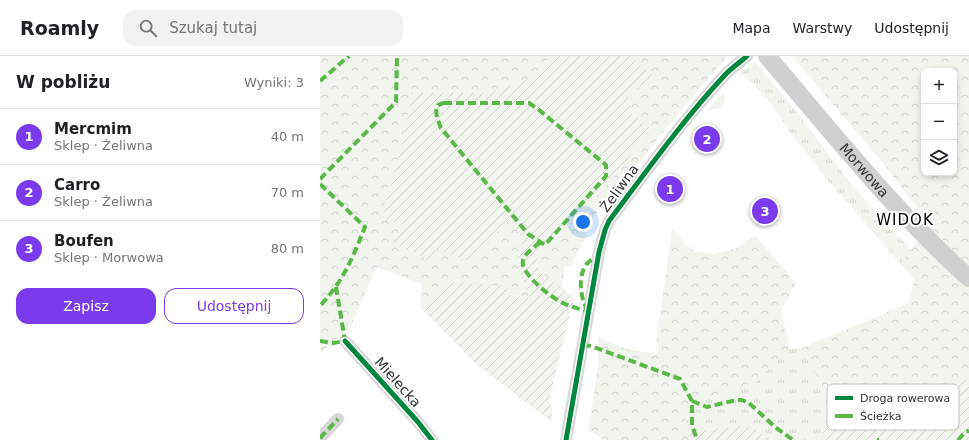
<!DOCTYPE html>
<html lang="pl">
<head>
<meta charset="utf-8">
<style>
  :root { --surface:#fff; --page:#f2f2f2; --text:#202124; --muted:#757577; --line:#e0e0e0; --accent:#7c3aed }
  body { margin:0; font-family:"DejaVu Sans",sans-serif; background:var(--page); color:var(--text) }
  .controls { position:absolute; right:12px; top:12px; display:grid; overflow:hidden; border-radius:8px; box-shadow:0 2px 6px #0003 }
  .controls button { width:36px; height:36px; display:grid; place-items:center; padding:0; border:0; border-bottom:1px solid var(--line); background:var(--surface); color:var(--text); font:20px sans-serif }
  .you { position:absolute; left:263px; top:166px; width:14px; height:14px; margin:-10px; border:3px solid #fff; border-radius:50%; background:#1a73e8; box-shadow:0 0 0 6px #1a73e833 }
  .badge { display:grid; place-items:center; width:26px; height:26px; border-radius:50%; background:var(--accent); color:#fff; font-size:13px; font-weight:700 }
  .pin { position:absolute; translate:-50% -50%; border:2px solid #fff; box-shadow:0 1px 4px #0006 }
  .list { margin:0; padding:0; list-style:none }
  h2 { display:flex; justify-content:space-between; align-items:center; height:52px; margin:0; padding:0 16px; font-size:17px }
  h2 small { font-size:13px; font-weight:400; color:var(--muted) }
  .list li { display:grid; grid-template-columns:26px 1fr auto; gap:12px; align-items:center; box-sizing:border-box; height:56px; padding:0 16px; border-top:1px solid var(--line) }
  .list b { display:block; font-size:15px; white-space:nowrap }
  .list p { margin:0; font-size:13px; white-space:nowrap; color:var(--muted) }
  .list em { font-size:13px; font-style:normal; color:var(--muted) }
  .actions { display:flex; gap:8px; padding:12px 16px }
  .actions a { flex:1; padding:9px 0; border:1px solid var(--accent); border-radius:12px; text-align:center; font-size:14px; color:var(--accent) }
  .actions .main { background:var(--accent); color:#fff }
  .icon { flex:none; width:22px; height:22px; fill:none; stroke:currentColor; stroke-width:2; stroke-linecap:round; stroke-linejoin:round }
  .map { position:relative; flex:none; width:649px; height:384px; overflow:hidden }
  header { display:flex; align-items:center; gap:24px; box-sizing:border-box; height:56px; padding:0 20px; background:var(--surface); border-bottom:1px solid var(--line) }
  header strong { font-size:19px }
  nav { display:flex; gap:22px; margin-inline-start:auto; font-size:14px }
  .search { width:280px; height:36px; background:var(--page); display:flex; align-items:center; gap:10px; box-sizing:border-box; padding:0 14px; border-radius:12px; color:var(--muted); font-size:15px }
  main { display:flex }
  aside { flex:1; background:var(--surface) }
  .map>svg:first-child { display:block }
  .grass { fill:url(#grass-tufts) }
  .forest { fill:url(#forest-crowns); fill-rule:evenodd }
  .garden { fill:url(#garden-furrows) }
  .lines { fill:none; stroke-linecap:round; stroke-linejoin:round }
  .street { stroke:#d7d7d7; stroke-width:12 }
  .secondary { stroke:#d0d0d0; stroke-width:18 }
  .quiet { stroke:#58b947; stroke-width:4; stroke-dasharray:8 4; stroke-linecap:butt }
  .cycleway-casing { stroke:#fff; stroke-width:8 }
  .cycleway { stroke:#00873e; stroke-width:5 }
  .labels { text-anchor:middle; dominant-baseline:central; stroke-width:4; stroke-linejoin:round; paint-order:stroke }
  .street-label { font-size:14px; fill:#333; stroke:#fff }
  .neighbourhood-label { font-size:15px; letter-spacing:1px; fill:#000; stroke:#fff }
  .key { fill:#fff; stroke:#c2c2c2; stroke-width:1 }
  .key-label { font-size:11px; fill:#333 }
</style>
</head>
<body>
<header>
<strong>Roamly</strong>
<div class="search"><svg class="icon" aria-label="search" viewBox="0 0 24 24"><circle cx="10" cy="10" r="6"/><path d="M15 15l6 6"/></svg>Szukaj tutaj</div>
<nav><a>Mapa</a><a>Warstwy</a><a>Udostępnij</a></nav>
</header>
<main>
<aside>
<h2>W pobliżu<small>Wyniki: 3</small></h2>
<ul class="list">
<li><span class="badge">1</span><div><b>Mercmim</b><p>Sklep · Żeliwna</p></div><em>40 m</em></li>
<li><span class="badge">2</span><div><b>Carro</b><p>Sklep · Żeliwna</p></div><em>70 m</em></li>
<li><span class="badge">3</span><div><b>Boufen</b><p>Sklep · Morwowa</p></div><em>80 m</em></li>
</ul>
<div class="actions"><a class="main">Zapisz</a><a>Udostępnij</a></div>
</aside>
<div class="map">
<svg width="649" height="384" viewBox="0 0 649 384">
  <defs>
    <pattern id="grass-tufts" width="24" height="20" patternUnits="userSpaceOnUse"><rect width="24" height="20" fill="#f1f5ed"/><path d="M3 7l-1-3M5 7V3M7 7l1-3M15 17l-1-3M17 17v-4M19 17l1-3" fill="none" stroke="#cfd2cc"/></pattern>
    <pattern id="forest-crowns" width="20" height="18" patternUnits="userSpaceOnUse"><rect width="20" height="18" fill="#f1f5ed"/><path d="M2 6a3 3 0 1 1 6 0M12 15a3 3 0 1 1 6 0" fill="none" stroke="#cfd2cc"/></pattern>
    <pattern id="garden-furrows" width="10" height="10" patternUnits="userSpaceOnUse"><rect width="10" height="10" fill="#f1f5ed"/><path d="M-1 1l2-2M0 10L10 0M9 11l2-2" fill="none" stroke="#cfd2cc"/></pattern>
  </defs>
  <rect width="100%" height="100%" fill="#fff"/>
  <!-- grass -->
  <path class="grass" d="M434,7L437,8L475,54L529,125L559,160L592,194L581,208L509,126L470,76L454,51L423,18L421,20L419,19L430,8Z
    M402,39L406,41L402,52L394,53L387,56L397,43Z
    M482,292L517,357L498,384H454L426,369L369,376L363,351L435,326L470,293Z"/>
  <!-- forest -->
  <path class="forest" d="M0,0H231L214,19L197,28L166,37H92L80,96L65,147V160L85,169L73,187L112,205L117,193L150,206L189,162L201,181L202,187L198,208L211,242L128,226L101,252V228L57,211L30,272L0,297Z
    M310,0H407L339,81L309,121L274,160L251,211H245L242,233C232,225 211,215 219,200L300,114L330,73L312,58L307,40L332,20Z
    M472,0H649V324L638,325L637,334L604,346L578,334L570,339L567,338L528,362L517,357L482,292L589,247L594,224L581,208L610,168L562,106ZM604,15H634V117H604Z
    M352,175L362,182V186L376,196L394,198L418,192L435,179L476,227L461,255L470,293L435,326L363,351L371,384H284L268,374L278,312V280C299,292 314,296 338,297L339,287L336,286Z"/>
  <!-- garden -->
  <path class="garden" d="M231,0H310L333,20L307,40L312,58L330,72L300,114L219,200C215,207 217,210 221,216L255,242L250,257L229,345L232,353V366L156,308L101,252L128,226L185,230L190,239L210,242L198,208V199L202,187L201,181L189,162L150,206L117,193L112,205L73,187L85,169L64,163L65,147L80,96L92,37H166L197,28L214,19Z
    M649,324V384H498L517,357L528,362L567,338L570,339L579,334L604,346L637,334L638,325Z
    M426,369L454,384H371L369,376Z"/>
  <g class="lines">
    <!-- street -->
    <path class="street" d="M25,285L98,366L112,384
      M0,382L18,363
      M246,384L279,196L285,174L289,165C326,116 362,65 404,20C410,13 419,7 427,0"/>
    <!-- secondary -->
    <path class="secondary" id="s1" d="M447,0C512,76 574,155 649,222"/>
    <!-- quiet -->
    <path class="quiet" d="M0,25L29,0
      M124,47H209L219,54L286,109V120L225,189L208,178L203,172L121,72C118,64 114,57 118,49Z
      M0,123L76,46L77,0
      M0,128L45,171C32,203 24,224 0,250
      M220,186C215,191 205,197 203,204C199,217 232,242 243,247C251,251 260,253 269,256
      M16,231L25,285
      M268,255C258,239 256,206 278,201
      M0,285L13,287L25,285
      M263,289L271,290L360,323L372,345V369L377,384
      M372,345L387,351L416,344H422L429,347L455,371L473,384
      M0,382L18,363
      M557,384H559
      M638,384L645,376L649,375"/>
    <!-- cycleway casing -->
    <g class="cycleway-casing">
      <path id="cycleway" d="M25,285L98,366L112,384
        M246,384L279,196L285,174L289,165C326,116 362,65 404,20C410,13 419,7 427,0"/>
    </g>
    <!-- cycleway -->
    <use href="#cycleway" class="cycleway"/>
  </g>
  <g class="labels">
    <!-- street labels -->
    <g class="street-label">
      <text stroke="none"><textPath href="#s1" startOffset="150">Morwowa</textPath></text>
      <text transform="translate(299 132) rotate(-54)">Żeliwna</text>
      <text transform="translate(78 326) rotate(48)">Mielecka</text>
    </g>
    <!-- neighbourhood labels -->
    <g class="neighbourhood-label">
      <text x="585" y="164">WIDOK</text>
    </g>
  </g>
  <!-- legend -->
  <rect x="507" y="328" width="132" height="46" rx="6" class="key"/>
  <rect x="515" y="340" width="18" height="4" fill="#00873e"/>
  <rect x="515" y="358" width="18" height="4" fill="#58b947"/>
  <g class="key-label">
    <text x="540" y="346">Droga rowerowa</text>
    <text x="540" y="364">Ścieżka</text>
  </g>
</svg>
<div class="controls">
<button>+</button>
<button>−</button>
<button><svg class="icon" aria-label="layers" viewBox="0 0 24 24"><path d="M12 4l9 5-9 5-9-5zM3 14l9 5 9-5"/></svg></button>
</div>
<div class="you"></div>
<div class="pin badge" style="left:350px;top:133px">1</div>
<div class="pin badge" style="left:387px;top:83px">2</div>
<div class="pin badge" style="left:445px;top:155px">3</div>
</div>
</main>
</body>
</html>
